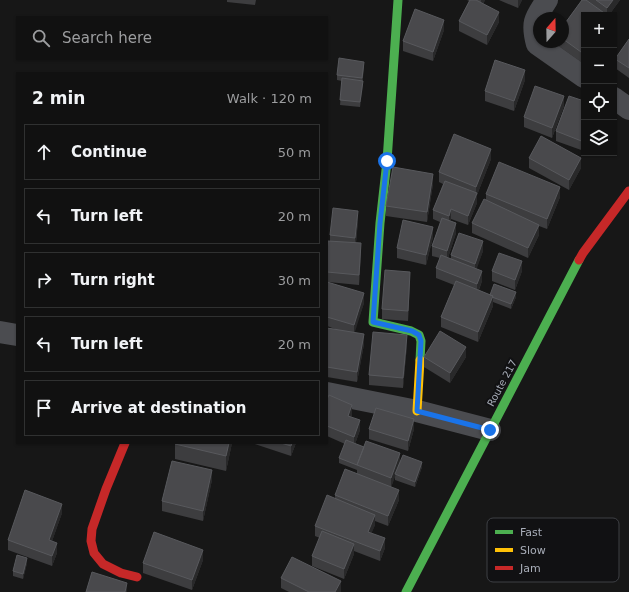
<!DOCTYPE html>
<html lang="en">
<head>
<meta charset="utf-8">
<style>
  :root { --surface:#111; --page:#1a1a1a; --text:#f1f3f6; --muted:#9c9d9f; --line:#303131 }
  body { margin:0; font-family:"DejaVu Sans",sans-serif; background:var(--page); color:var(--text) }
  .controls { position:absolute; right:12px; top:12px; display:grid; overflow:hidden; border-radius:0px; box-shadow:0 1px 3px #0004 }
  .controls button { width:36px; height:36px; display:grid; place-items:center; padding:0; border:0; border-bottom:1px solid var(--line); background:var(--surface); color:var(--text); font:20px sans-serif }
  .compass { position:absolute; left:533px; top:12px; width:36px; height:36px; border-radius:50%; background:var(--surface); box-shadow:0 1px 3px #0004; rotate:20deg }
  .stop { position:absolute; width:12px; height:12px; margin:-9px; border:3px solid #1a73e8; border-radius:50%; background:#fff }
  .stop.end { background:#1a73e8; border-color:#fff; box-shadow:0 1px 4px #0008 }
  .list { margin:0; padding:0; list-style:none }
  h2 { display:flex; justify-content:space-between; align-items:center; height:52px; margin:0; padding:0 16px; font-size:17px }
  h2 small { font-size:13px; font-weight:400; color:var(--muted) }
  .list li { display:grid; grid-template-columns:26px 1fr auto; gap:12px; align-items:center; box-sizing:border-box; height:56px; margin:0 8px 8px; padding:0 8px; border:1px solid var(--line); border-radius:0px }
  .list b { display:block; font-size:15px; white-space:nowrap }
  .list em { font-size:13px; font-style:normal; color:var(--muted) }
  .icon { flex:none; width:22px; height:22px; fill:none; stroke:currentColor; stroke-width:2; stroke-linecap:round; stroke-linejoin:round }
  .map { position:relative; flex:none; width:629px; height:592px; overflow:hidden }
  .search { position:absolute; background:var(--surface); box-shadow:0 1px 3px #0004; left:16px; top:16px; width:312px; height:44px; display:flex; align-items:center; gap:10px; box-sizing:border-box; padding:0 14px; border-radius:0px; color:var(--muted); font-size:15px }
  .panel { position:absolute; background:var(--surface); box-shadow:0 1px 3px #0004; left:16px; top:72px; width:312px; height:372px; border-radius:0px }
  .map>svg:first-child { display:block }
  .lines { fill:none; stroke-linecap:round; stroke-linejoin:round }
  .street { stroke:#4b4c50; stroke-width:22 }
  .fast { stroke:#4caf50; stroke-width:9 }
  .slow { stroke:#ffc107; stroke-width:9 }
  .jam { stroke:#c62828; stroke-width:9 }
  .wall { fill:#3d3d3f }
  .shaded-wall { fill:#29292a }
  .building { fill:#49494c; stroke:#58595d }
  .route { stroke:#1a73e8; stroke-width:5 }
  .labels { text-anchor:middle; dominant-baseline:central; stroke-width:4; stroke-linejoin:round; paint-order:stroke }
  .street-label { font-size:10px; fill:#a8adb8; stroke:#111113 }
  .key { fill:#111113; stroke:#3e4045; stroke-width:1 }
  .key-label { font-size:11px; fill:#a8adb8 }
</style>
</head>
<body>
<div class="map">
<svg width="629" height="592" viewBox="0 0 629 592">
  <rect width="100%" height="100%" fill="#171717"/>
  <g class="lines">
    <!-- street -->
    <path class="street" d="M547,0C535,18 531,22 537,44L584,77
      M614,98L629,109
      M0,332L17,335
      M327,393L417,411L490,430"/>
    <!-- fast -->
    <path class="fast" d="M398,0L387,161L380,223L373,322L411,331L419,335L421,341L420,360
      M406,592L579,260"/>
    <!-- slow -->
    <path class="slow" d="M417,411L420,360"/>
    <!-- jam -->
    <path class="jam" d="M579,260L583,253L629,191
      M125,443L106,489L92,529L91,541L94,553L103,564L121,573L137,577"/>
  </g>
  <!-- wall -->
  <path class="wall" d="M227,0H256L255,5L227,2Z
    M467,0H485L483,4L499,22L487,45L459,31V21L469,1Z
    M499,0H522L518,8Z
    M582,0H620L609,15H584L581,62L557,45V42H563V26Z
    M444,30L433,61L403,51V41Z
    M629,39V78L615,68V59Z
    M364,67L360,107L340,105L342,81L337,80V75Z
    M525,80L514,111L485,101V91Z
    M584,101V151L556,141V131Z
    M564,106L552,138L524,127V117Z
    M529,158L581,168L569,190L529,168Z
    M491,159L477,195V203L468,225L451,219L450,221L456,233L448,258L451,259V255L483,251L476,269L482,281L479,290L490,295L516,297L511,309L493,302V306L478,342L441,327V317L454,285L436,278V268L440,258L432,256V246L440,222L433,219V210L443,184L439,182V172Z
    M433,184L427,222L386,216V206Z
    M486,194L560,197L547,229L539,226V235L528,258L472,233V223L486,200Z
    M358,221L356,243L361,253L359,285L328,282L364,303L354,332L364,344L357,382L327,377V328L335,329L327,326V253L330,241V235Z
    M433,237L426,265L397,258V248Z
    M492,271H522L515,290L492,281Z
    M410,282L408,321L382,319V309Z
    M407,345L403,388L369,385V375Z
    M424,357H466L450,383L424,367Z
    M327,399L352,415L351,417L360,430L355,444L400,461L422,467L415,487L395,480V476L391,487L399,500L388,526L375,521V525L371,533L385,548L380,561L354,551V554L344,579L312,566V556L320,538L315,536V526L335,499V495L357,474V470L339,463V458L345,444L327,436Z
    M369,429H414L408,451L369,439Z
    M232,443L226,471L175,459V444Z
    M252,443H296L291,456Z
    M212,480L203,521L162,511V501Z
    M62,513L52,541L57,553L52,566L8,550V540Z
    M203,560L192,590L143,573V563Z
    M27,563L23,579L13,576V571Z
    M281,578L341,591L340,592H289L281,588Z"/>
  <!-- shaded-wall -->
  <path class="shaded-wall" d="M481,0H485L481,8Z
    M518,0H522L518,8Z
    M613,0H620L609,15H607V8Z
    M499,12V22L487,45V35Z
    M444,20V30L433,61V52Z
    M584,48V58L581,62V52Z
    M525,70V80L514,111V101Z
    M363,81V86L360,107V102Z
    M564,96V106L552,138V128Z
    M491,149V159L477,195V203L468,225V216L476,195V187Z
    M581,158V168L569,190V180Z
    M433,174V184L427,222V212Z
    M560,187V197L547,229V219Z
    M451,209V219L449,226V216Z
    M358,211V221L355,248V238Z
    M456,223V233L447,261V251Z
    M539,225V235L528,258V248Z
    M433,227V237L426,265V255Z
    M483,241V251L475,274V264Z
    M361,243V253L359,285V275Z
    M522,261V271L515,290V280Z
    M482,271V281L477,294V284Z
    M410,272V282L408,321V311Z
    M516,292V297L511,309V304Z
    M364,293V303L354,335V325Z
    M493,296V306L478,342V332Z
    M364,334V344L357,382V372Z
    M407,335V345L403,388V378Z
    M466,347V357L450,383V373Z
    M352,405V415L348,425V416Z
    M414,419V429L408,451V441Z
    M360,420V430L354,447V437Z
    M229,443H232L226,471V456Z
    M292,443H296L291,456V446Z
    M400,453V463L391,488V478Z
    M422,462V467L415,487V482Z
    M212,470V480L203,521V511Z
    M399,490V500L388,526V516Z
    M62,504V513L49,550V540Z
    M375,515V525L368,542V532Z
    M385,538V548L380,561V551Z
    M57,543V553L52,566V556Z
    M354,544V554L344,579V569Z
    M203,550V560L192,590V580Z
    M27,558V563L23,579V574Z
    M341,581V591L340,592H335Z
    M127,583V592H125Z"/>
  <!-- building -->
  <path class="building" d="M470,0H476L499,12L487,35L459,21Z
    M582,0H586L607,15H584V48L581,52L563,39V26Z
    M596,0H613L607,8Z
    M415,9L444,20L433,52L403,41Z
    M629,39V68L615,59Z
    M339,58L364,62L362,78L337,75Z
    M495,60L525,70L514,101L485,91Z
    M342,78L363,81L360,102L340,100Z
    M535,86L564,96L552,128L524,117Z
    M569,96L584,101V142L556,131Z
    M454,134L491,149L476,187L439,172Z
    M541,136L581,158L569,180L529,158Z
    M499,162L560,187L547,219L486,194Z
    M393,167L433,174L427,212L386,206Z
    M445,181L477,193L468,216L451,209L449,216L433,210Z
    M484,199L539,225L528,248L472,223Z
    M333,208L358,211L355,238L330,235Z
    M442,218L456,223L447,251L432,246Z
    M403,220L433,227L426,255L397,248Z
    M459,233L483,241L475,264L451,255Z
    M328,241L361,243L359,275L327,272V253Z
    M499,253L522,261L515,280L492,271Z
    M441,255L482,271L477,284L436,268Z
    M385,270L410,272L408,311L382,309Z
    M456,281L493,296L478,332L441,317Z
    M327,282L364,293L354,325L327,317Z
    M494,284L516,292L511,304L492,297L493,296L490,295Z
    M327,328L364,334L357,372L327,367Z
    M440,331L466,347L450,373L424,357Z
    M373,332L407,335L403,378L369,375Z
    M329,395L352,405L348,416L360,420L354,437L327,426V399Z
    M376,408L414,419L408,441L369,429Z
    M346,440L364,447L357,465L339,458Z
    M366,441L400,453L391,478L357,465Z
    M175,443H229L226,456L175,444Z
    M281,443H292L291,446Z
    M403,455L422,462L415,482L395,474Z
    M172,461L212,470L203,511L162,501Z
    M345,469L399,490L388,516L335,495Z
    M25,490L62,504L49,540L57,543L52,556L8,540Z
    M327,495L375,515L368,532L385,538L380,551L315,526Z
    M322,531L354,544L344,569L312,556Z
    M154,532L203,550L192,580L143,563Z
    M17,555L27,558L23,574L13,571Z
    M292,557L341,581L335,592H309L281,578Z
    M92,572L127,583L125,592H86Z"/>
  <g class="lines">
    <!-- route -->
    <path class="route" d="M387,161L380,223L373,322L412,331L419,335L421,341L417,411L490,430"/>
  </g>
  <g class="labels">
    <!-- street labels -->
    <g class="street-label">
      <text transform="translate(502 383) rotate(-62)">Route 217</text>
    </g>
  </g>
  <!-- legend -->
  <rect x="487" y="518" width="132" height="64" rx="6" class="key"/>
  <rect x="495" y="530" width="18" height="4" fill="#4caf50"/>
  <rect x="495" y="548" width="18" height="4" fill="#ffc107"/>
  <rect x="495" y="566" width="18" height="4" fill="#c62828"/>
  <g class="key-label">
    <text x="520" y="536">Fast</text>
    <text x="520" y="554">Slow</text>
    <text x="520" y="572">Jam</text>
  </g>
</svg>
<div class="controls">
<button>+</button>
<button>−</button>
<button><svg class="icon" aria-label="locate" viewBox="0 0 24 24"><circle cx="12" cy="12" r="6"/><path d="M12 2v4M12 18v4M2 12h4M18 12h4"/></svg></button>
<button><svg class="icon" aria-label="layers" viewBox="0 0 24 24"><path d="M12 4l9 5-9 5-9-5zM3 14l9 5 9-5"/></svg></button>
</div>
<svg class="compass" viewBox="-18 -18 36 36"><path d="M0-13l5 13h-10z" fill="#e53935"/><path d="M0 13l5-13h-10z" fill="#9c9d9f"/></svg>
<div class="stop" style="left:387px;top:161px"></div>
<div class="stop end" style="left:490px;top:430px"></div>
<div class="search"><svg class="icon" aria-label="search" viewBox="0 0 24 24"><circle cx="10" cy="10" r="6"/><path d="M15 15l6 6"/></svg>Search here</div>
<section class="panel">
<h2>2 min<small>Walk · 120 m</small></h2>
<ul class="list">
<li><svg class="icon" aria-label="ahead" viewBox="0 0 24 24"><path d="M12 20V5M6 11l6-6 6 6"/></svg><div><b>Continue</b></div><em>50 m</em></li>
<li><svg class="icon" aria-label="left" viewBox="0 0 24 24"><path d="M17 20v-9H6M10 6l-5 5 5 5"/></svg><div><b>Turn left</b></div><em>20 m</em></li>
<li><svg class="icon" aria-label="right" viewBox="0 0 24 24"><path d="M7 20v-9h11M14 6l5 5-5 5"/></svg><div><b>Turn right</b></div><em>30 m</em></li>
<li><svg class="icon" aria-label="left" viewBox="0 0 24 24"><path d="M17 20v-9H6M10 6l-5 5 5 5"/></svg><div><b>Turn left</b></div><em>20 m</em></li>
<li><svg class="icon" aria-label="arrive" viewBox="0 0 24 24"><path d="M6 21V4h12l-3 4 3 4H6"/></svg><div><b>Arrive at destination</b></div></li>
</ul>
</section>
</div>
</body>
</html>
